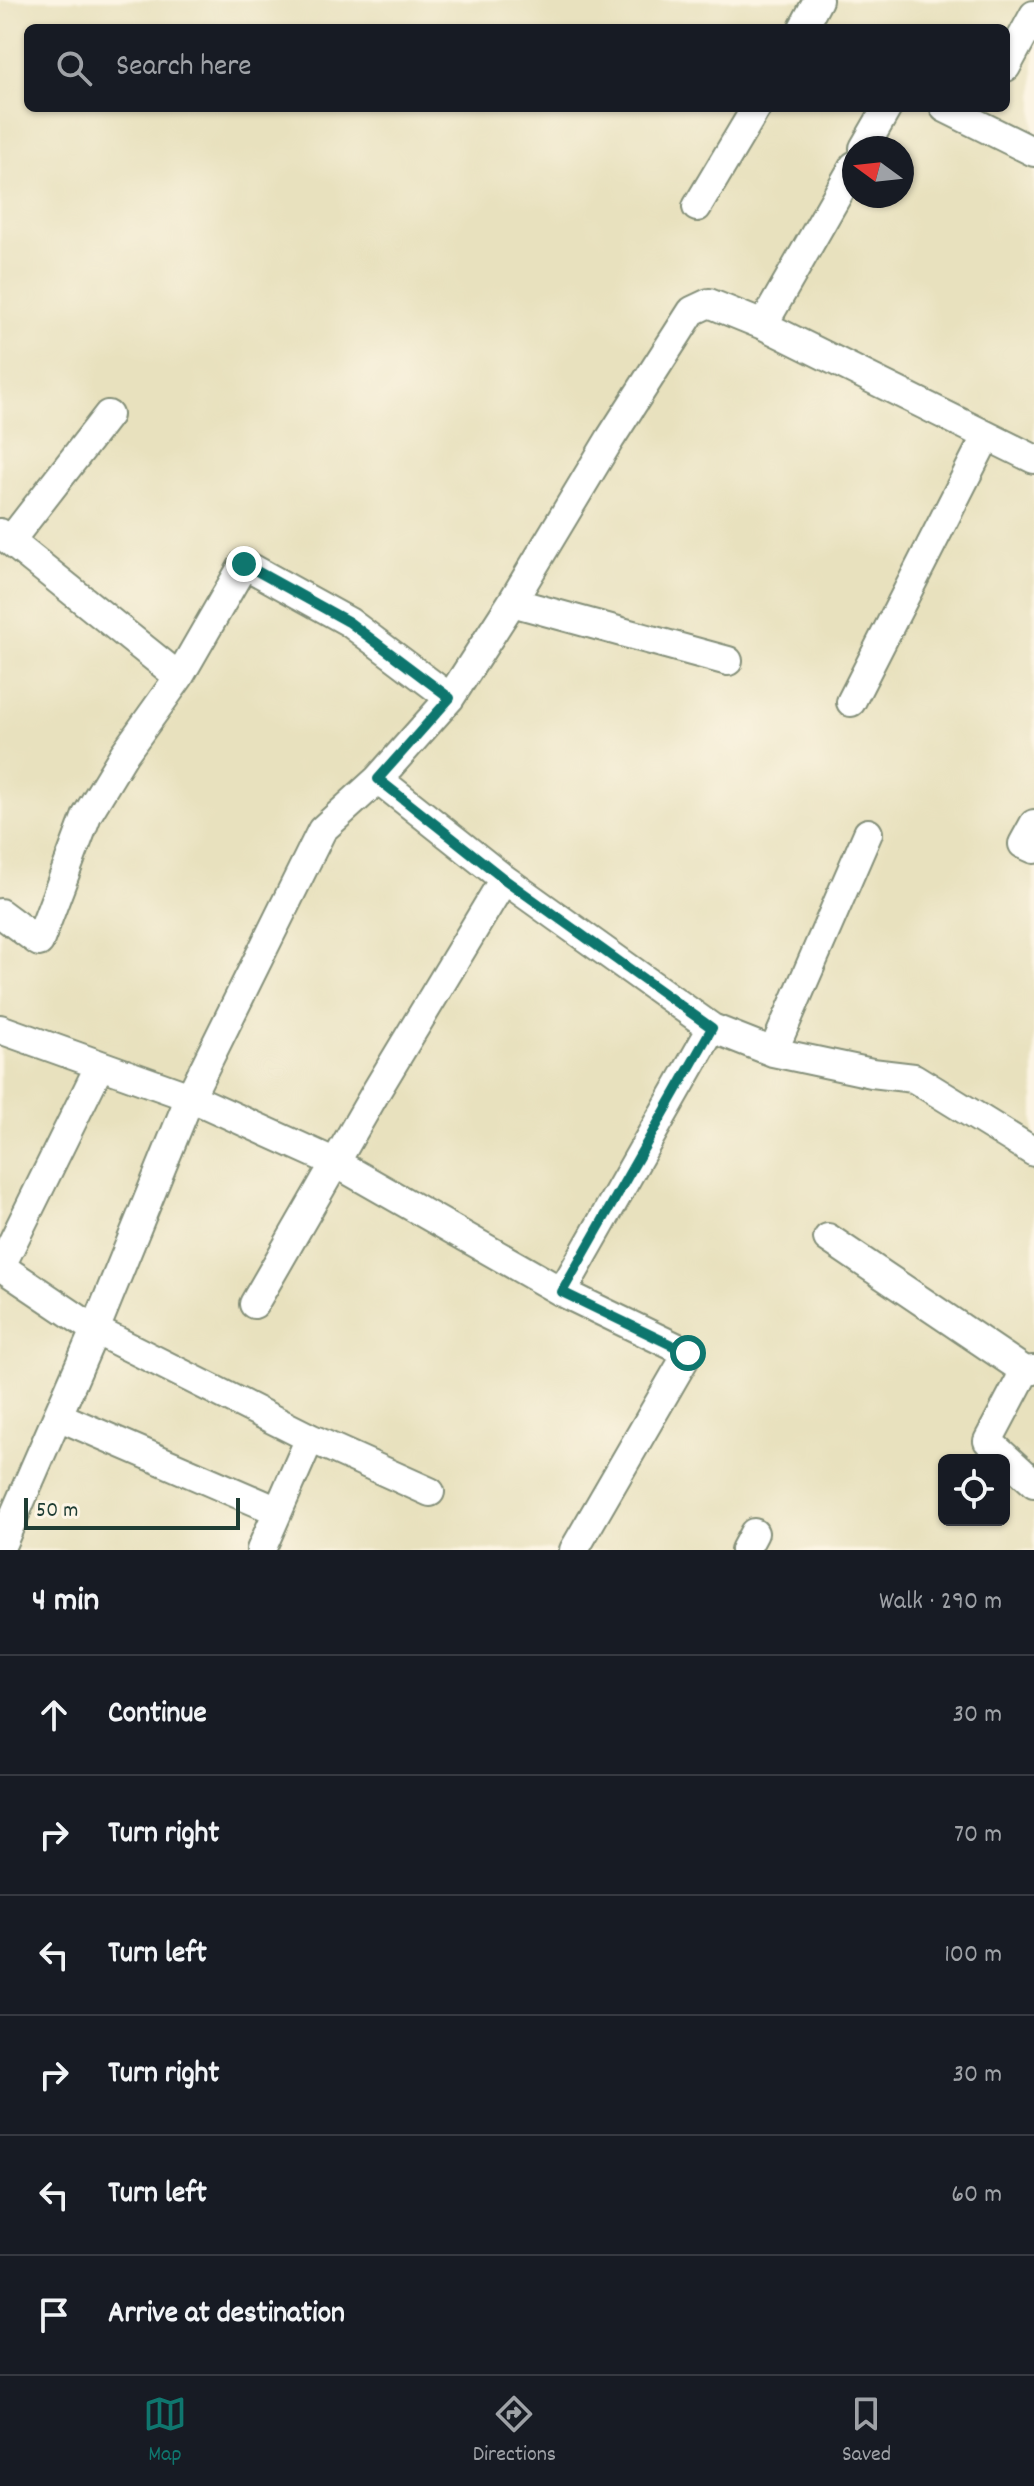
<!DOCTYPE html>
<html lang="en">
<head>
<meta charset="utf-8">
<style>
  :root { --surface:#171b24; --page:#242831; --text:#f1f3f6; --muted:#9ea1a6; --line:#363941; --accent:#0f766e }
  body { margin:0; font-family:Dekko,sans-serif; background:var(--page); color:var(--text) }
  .controls { position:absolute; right:24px; bottom:24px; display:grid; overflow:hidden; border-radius:12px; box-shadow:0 2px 6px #0004 }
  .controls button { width:72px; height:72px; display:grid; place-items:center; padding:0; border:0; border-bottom:2px solid var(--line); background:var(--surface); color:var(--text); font:40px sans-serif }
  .compass { position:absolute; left:842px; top:136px; width:72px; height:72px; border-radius:50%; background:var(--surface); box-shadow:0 2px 6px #0004; rotate:285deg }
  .scale { position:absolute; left:24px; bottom:20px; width:216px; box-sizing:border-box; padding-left:8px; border:4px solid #1f3d34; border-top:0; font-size:22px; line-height:28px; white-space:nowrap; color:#1f3d34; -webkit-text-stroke:6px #fcf5e5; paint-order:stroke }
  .stop { position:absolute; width:24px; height:24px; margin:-18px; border:6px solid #0f766e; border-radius:50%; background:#fff }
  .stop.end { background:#0f766e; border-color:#fff; box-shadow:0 2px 8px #0008 }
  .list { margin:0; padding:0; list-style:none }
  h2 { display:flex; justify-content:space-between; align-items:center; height:104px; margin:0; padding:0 32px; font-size:34px }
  h2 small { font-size:26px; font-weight:400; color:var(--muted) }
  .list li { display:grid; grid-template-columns:52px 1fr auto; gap:24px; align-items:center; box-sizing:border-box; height:120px; padding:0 32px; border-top:2px solid var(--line) }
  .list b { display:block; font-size:30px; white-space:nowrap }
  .list em { font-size:26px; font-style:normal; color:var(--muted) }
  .icon { flex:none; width:44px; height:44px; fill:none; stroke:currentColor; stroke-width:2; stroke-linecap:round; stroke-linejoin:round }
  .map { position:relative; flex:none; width:1034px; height:1550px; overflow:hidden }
  .search { position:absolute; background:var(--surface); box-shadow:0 2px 6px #0004; left:24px; right:24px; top:24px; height:88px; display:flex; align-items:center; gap:20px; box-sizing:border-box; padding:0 28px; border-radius:12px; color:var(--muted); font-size:30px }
  .sheet { height:824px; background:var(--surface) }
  nav { display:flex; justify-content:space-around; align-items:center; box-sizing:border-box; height:112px; border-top:2px solid var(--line); background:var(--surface); font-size:22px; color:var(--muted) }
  nav a { display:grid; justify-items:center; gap:4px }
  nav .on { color:var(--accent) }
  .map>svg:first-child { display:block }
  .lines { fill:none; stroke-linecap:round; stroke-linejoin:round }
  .minor-casing { stroke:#848f79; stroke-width:32 }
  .minor { stroke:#fff; stroke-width:28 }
  .route { stroke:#0f766e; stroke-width:10 }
</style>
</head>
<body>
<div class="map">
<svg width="1034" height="1550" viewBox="0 0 1034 1550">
  <rect width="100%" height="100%" fill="#fcf5e5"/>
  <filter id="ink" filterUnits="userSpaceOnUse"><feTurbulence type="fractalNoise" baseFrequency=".0125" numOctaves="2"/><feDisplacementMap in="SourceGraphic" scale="16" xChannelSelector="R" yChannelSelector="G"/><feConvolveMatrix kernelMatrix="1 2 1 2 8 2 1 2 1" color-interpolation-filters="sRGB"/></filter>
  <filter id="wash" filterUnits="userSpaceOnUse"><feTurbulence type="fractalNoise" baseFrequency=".006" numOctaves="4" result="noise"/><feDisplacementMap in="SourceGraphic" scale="32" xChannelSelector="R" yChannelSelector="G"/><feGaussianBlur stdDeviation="1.8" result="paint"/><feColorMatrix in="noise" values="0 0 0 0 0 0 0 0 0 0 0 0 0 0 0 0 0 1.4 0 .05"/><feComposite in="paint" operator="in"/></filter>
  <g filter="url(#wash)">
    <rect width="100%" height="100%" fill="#e8e1be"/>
  </g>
  <g filter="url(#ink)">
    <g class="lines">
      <!-- minor casing -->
      <g class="minor-casing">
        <path id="minor" d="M803,28L818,0
          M1006,67L1034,15
          M945,108L1034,152
          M864,148L887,108
          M697,207L756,108
          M763,325L854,166
          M0,533L179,677L244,564L349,622L450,698
          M10,541L108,415
          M512,602L728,661
          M851,702L986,437
          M378,779L504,879L712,1028L773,1052L872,1073L914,1078L1034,1152
          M1034,824L1023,844L1034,849
          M0,913L39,942L87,815L124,754L179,677
          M0,1029L190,1097L336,1163L562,1292L688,1353L574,1550
          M773,1052L868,833
          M828,1238L1025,1371L1034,1370
          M0,1268L100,1065
          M3,1268L95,1330L310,1438L430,1492
          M562,1292L712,1028
          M254,1304L377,1090L504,879
          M1025,1371L988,1441L1034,1483
          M58,1416L278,1511
          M0,1548L95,1330L190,1097L322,830L378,779L450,698L512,602L610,439L692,311L709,303L763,325L1034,459
          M261,1550L310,1438
          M745,1550L754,1533"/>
      </g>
      <!-- minor -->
      <use href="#minor" class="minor"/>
    </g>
  </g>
  <g class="lines" filter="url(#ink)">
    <!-- route -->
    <path class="route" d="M244,564L349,622L450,698L378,779L504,879L712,1028L562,1292L688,1353"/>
  </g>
</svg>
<div class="controls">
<button><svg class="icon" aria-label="locate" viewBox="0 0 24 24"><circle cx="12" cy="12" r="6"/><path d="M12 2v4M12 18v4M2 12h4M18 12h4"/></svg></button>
</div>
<svg class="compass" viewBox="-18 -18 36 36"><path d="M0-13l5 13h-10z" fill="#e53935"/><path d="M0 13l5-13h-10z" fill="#9ea1a6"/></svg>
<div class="scale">50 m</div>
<div class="stop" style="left:688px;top:1353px"></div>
<div class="stop end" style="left:244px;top:564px"></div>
<div class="search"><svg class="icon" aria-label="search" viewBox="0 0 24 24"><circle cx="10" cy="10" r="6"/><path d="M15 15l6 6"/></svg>Search here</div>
</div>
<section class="sheet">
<h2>4 min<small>Walk · 290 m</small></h2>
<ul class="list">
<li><svg class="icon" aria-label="ahead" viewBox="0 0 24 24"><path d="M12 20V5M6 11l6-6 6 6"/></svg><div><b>Continue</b></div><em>30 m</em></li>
<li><svg class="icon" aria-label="right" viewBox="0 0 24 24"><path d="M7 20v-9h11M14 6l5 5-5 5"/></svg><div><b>Turn right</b></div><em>70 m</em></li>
<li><svg class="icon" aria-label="left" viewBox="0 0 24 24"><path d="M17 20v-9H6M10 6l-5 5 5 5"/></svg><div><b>Turn left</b></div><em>100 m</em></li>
<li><svg class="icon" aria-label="right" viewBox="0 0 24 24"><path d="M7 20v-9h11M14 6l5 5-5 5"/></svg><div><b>Turn right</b></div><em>30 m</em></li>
<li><svg class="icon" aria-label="left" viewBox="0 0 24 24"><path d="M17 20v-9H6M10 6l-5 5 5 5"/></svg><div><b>Turn left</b></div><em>60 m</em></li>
<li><svg class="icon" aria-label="arrive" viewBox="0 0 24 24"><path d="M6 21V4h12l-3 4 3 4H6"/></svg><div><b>Arrive at destination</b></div></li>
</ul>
</section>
<nav>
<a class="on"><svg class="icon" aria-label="map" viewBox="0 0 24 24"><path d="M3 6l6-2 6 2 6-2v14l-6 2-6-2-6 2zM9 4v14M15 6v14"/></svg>Map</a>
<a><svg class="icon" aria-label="directions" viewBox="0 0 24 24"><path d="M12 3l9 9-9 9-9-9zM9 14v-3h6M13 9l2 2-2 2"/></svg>Directions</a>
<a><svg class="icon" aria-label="saved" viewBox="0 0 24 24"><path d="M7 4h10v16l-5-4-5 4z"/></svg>Saved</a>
</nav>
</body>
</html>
